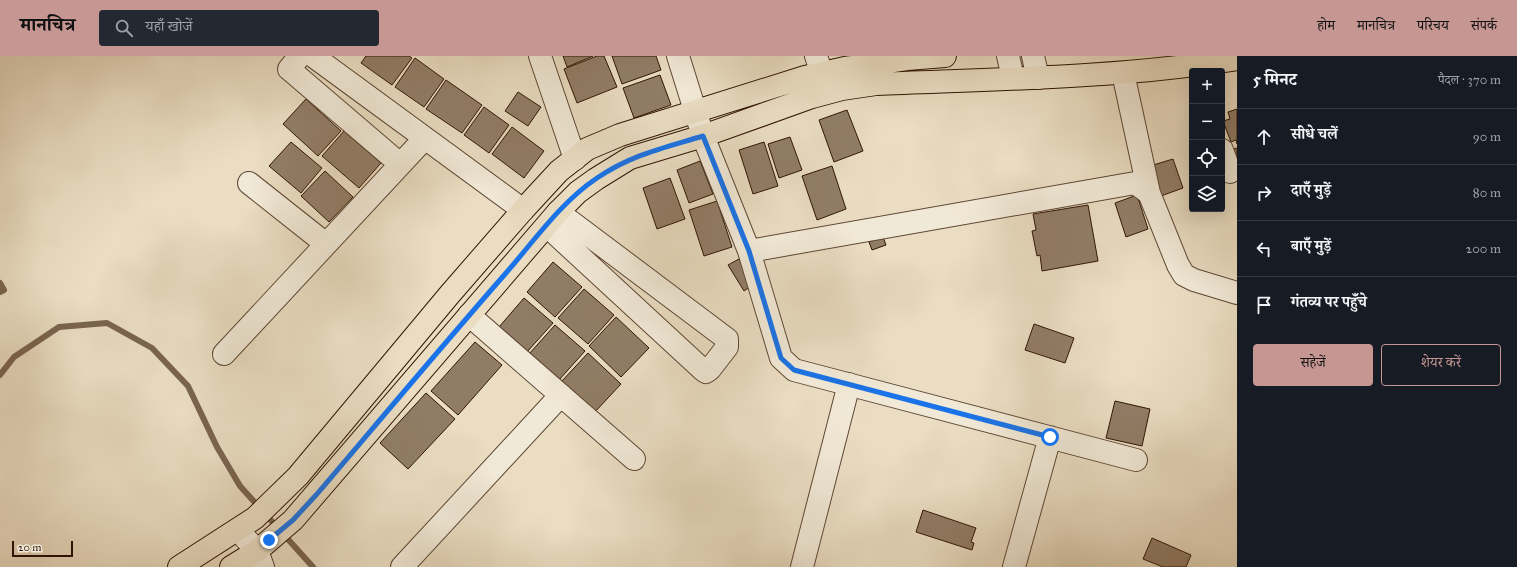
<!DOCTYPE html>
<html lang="hi">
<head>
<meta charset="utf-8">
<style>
  :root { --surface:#171b24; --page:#242831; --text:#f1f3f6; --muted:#9ea1a6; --line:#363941; --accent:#c59692 }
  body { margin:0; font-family:"IM FELL Great Primer","Noto Serif Devanagari",serif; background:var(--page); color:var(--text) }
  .controls { position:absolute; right:12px; top:12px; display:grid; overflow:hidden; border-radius:4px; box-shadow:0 4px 16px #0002 }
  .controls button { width:36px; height:36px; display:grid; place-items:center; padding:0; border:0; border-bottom:1px solid var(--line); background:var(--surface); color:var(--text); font:20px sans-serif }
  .scale { position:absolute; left:12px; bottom:10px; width:61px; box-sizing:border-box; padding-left:4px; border:2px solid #301504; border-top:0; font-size:11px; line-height:14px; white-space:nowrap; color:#301504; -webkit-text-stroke:3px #f1e9d7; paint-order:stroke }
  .stop { position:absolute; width:12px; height:12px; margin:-9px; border:3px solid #1a73e8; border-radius:50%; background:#fff }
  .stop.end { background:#1a73e8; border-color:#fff; box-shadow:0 1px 4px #0008 }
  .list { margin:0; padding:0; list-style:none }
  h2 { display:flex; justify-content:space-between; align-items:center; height:52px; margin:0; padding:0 16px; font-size:17px }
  h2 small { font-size:13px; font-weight:400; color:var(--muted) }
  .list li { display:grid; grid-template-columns:26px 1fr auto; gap:12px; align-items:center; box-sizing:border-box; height:56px; padding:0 16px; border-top:1px solid var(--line) }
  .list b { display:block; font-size:15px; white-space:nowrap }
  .list em { font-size:13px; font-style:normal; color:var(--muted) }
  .actions { display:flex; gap:8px; padding:12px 16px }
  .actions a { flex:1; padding:9px 0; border:1px solid var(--accent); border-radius:4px; text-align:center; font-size:14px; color:var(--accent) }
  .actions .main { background:var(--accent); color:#111 }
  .icon { flex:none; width:22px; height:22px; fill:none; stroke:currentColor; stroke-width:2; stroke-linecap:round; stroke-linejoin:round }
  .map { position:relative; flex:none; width:1237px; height:511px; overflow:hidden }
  header { display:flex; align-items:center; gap:24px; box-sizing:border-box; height:56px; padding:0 20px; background:var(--accent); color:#111 }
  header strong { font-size:19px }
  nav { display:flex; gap:22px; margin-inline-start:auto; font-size:14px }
  .search { width:280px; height:36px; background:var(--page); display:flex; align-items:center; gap:10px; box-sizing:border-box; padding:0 14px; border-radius:4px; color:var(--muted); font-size:15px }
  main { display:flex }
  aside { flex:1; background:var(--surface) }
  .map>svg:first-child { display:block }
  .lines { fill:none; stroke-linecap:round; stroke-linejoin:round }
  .stream { stroke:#7a644f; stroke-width:6 }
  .building { fill:#917d67; stroke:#301504 }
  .minor-casing { stroke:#5e4734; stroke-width:24 }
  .major-casing { stroke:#301504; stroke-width:24 }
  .minor { stroke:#f1e9d7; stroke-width:22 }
  .major { stroke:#eaddc2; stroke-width:22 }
  .route { stroke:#1a73e8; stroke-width:5 }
</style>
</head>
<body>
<header>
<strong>मानचित्र</strong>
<div class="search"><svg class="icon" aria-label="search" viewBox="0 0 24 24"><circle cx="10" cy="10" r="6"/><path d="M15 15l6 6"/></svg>यहाँ खोजें</div>
<nav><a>होम</a><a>मानचित्र</a><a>परिचय</a><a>संपर्क</a></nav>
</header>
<main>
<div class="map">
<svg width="1237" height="511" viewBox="0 0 1237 511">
  <rect width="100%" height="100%" fill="#eaddc2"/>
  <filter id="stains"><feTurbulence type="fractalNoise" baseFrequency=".005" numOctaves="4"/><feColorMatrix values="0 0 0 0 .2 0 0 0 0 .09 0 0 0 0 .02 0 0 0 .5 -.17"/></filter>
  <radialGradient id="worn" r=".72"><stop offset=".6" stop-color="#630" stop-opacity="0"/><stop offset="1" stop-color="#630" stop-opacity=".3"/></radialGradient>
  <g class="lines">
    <!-- stream -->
    <path class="stream" d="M0,227L4,234L0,236
      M0,319L14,301L59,271L107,267L152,292L188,330L217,391L240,430L313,511"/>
  </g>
  <!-- building -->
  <path class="building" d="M366,0H409L412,2L392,29L361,7Z
    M563,0H593L567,11Z
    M597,0H604L617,31L577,47L564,13Z
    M612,0H656L661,14L622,28Z
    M415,2L444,23L424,51L395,31Z
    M660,19L671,49L634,62L623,32Z
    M446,24L482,49L462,77L426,53Z
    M518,36L541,51L528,70L505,55Z
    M306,43L341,75L318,100L283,68Z
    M484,51L509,69L489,97L464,79Z
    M1237,53V88L1236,84L1231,86L1223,65L1230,63L1228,56Z
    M847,54L863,95L834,106L819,64Z
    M512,71L544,95L524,122L492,98Z
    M344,75L381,107L359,132L322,100Z
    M790,81L802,114L779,122L768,88Z
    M291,86L322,112L301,137L269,110Z
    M764,86L778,130L753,138L739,94Z
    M1237,92V104L1233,93Z
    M1173,103L1183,132L1161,140L1150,110Z
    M700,105L713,138L689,147L677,114Z
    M832,110L846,153L817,164L802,120Z
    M325,115L353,141L329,166L301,140Z
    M670,122L685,163L657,173L643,132Z
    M1137,139L1148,173L1126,181L1115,147Z
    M717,145L732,191L704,200L689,154Z
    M1088,149L1098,205L1042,215L1040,199L1037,200L1032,175L1036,174L1033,158Z
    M883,181L886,189L872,194L869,186Z
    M739,203L754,228L744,235L728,209Z
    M553,206L582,231L555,261L527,236Z
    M584,233L614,259L588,288L558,262Z
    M524,242L553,267L527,296L499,271Z
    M616,261L649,292L621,321L589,290Z
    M1034,268L1074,282L1065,307L1025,294Z
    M555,269L585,295L559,324L529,298Z
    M475,286L502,309L458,359L431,335Z
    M588,297L621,328L594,357L561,326Z
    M426,337L455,363L408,413L380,387Z
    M1115,345L1150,353L1142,390L1106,382Z
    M923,454L976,472L971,486L974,487L972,494L916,476Z
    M1152,482L1191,499L1186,511H1163L1143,503Z"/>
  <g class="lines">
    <!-- minor casing -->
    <g class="minor-casing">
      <path id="minor" d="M300,0L289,13L400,108
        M313,0L523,154
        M540,0L575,103
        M678,0L703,80L749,195L781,302L794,314L1136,404
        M816,0L822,18
        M1008,0L1013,22
        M1033,0L1038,22
        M1123,17L1149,137
        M1222,94L1230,116
        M249,127L326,188
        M547,170L703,314L706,316L710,313L727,291V283L558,156
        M749,195L1135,127L1149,137L1178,209L1184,219L1194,224L1237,237
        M469,259L634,403
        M224,298L425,82
        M238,474L257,495L263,511
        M402,511L561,339
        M802,511L849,328
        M1014,511L1050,381"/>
    </g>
    <!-- major casing -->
    <g class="major-casing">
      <path id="major" d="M179,511L255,462L298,420L450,238L523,154L559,115L587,93L620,79L805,21L845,12L907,3L945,0
        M231,511L257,495L293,464L558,156L578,136L596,123L630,102L703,80L812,41L842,33L876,28C996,23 1117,22 1237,3"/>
    </g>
    <!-- minor -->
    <use href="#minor" class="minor"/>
    <!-- major -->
    <use href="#major" class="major"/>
  </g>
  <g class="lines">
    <!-- route -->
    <path class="route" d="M269,484L293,464L317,438C380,364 442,290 506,217C534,185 561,146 597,122C633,98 664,92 703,80L749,195L781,302L794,314L1050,381"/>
  </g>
  <rect width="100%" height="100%" filter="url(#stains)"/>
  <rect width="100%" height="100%" fill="url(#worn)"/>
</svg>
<div class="controls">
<button>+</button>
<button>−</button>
<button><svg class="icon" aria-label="locate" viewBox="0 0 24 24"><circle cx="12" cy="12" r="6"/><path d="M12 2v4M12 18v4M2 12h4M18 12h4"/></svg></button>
<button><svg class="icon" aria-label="layers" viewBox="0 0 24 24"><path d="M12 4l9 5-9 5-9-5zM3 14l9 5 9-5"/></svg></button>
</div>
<div class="scale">20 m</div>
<div class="stop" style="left:1050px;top:381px"></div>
<div class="stop end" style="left:269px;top:484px"></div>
</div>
<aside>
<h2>5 मिनट<small>पैदल · 370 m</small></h2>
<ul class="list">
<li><svg class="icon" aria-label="ahead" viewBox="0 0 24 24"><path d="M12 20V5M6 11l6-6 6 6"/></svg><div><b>सीधे चलें</b></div><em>90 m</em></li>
<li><svg class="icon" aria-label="right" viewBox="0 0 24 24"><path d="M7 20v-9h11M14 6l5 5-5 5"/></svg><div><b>दाएँ मुड़ें</b></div><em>80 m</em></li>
<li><svg class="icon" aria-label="left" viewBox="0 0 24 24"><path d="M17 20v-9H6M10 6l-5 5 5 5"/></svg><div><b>बाएँ मुड़ें</b></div><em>200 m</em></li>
<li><svg class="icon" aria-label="arrive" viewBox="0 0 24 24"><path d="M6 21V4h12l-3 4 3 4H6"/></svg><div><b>गंतव्य पर पहुँचे</b></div></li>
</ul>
<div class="actions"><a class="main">सहेजें</a><a>शेयर करें</a></div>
</aside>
</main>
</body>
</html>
